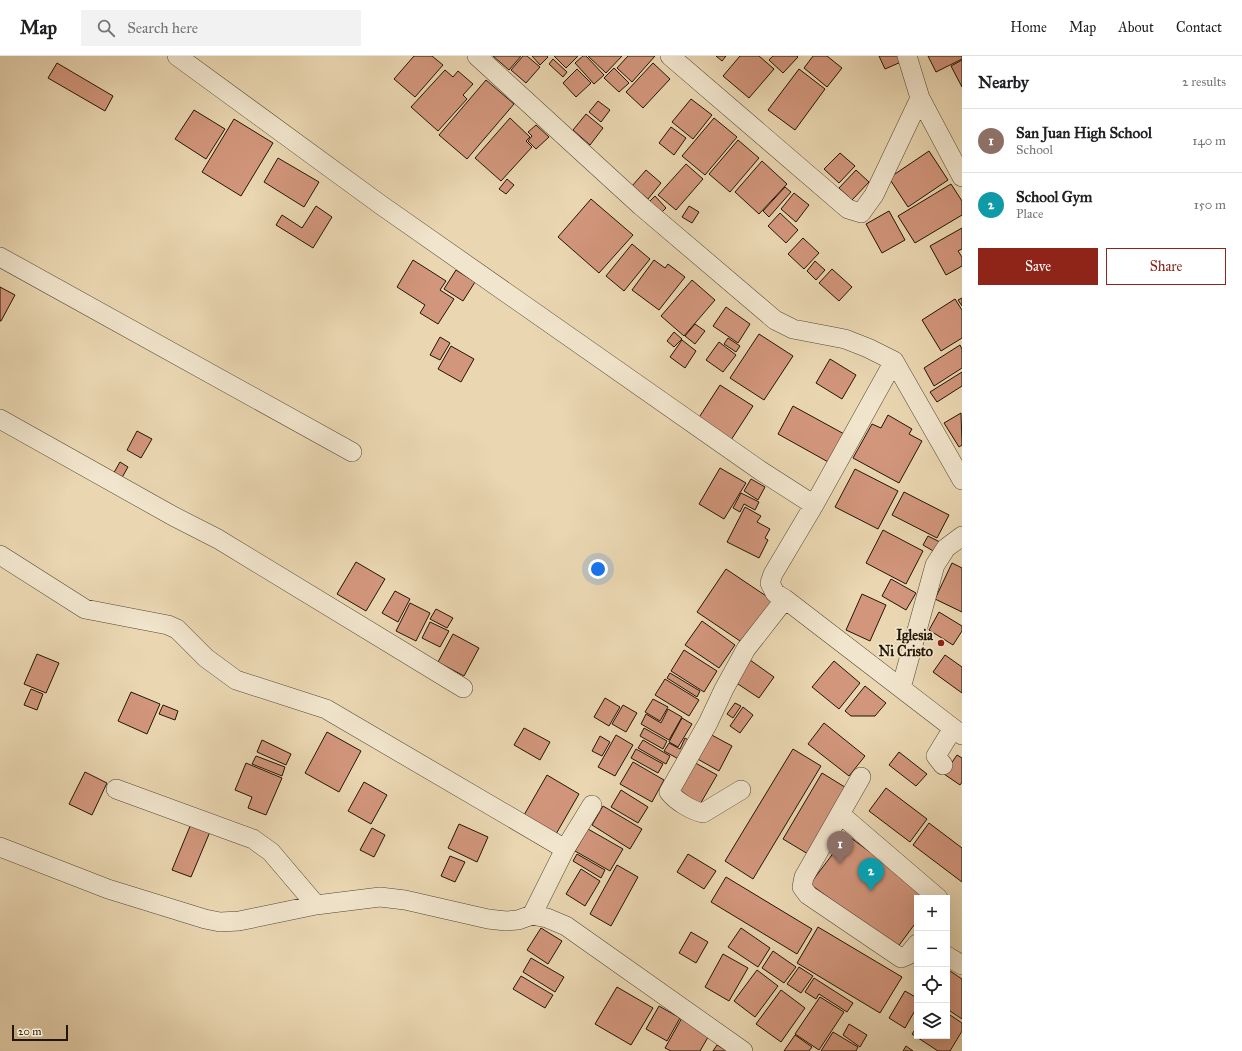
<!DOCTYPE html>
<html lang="en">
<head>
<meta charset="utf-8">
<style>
  :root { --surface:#fff; --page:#f2f2f2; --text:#202124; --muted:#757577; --line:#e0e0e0; --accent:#8f2418 }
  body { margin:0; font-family:"IM FELL Great Primer",serif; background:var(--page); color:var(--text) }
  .controls { position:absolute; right:12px; bottom:12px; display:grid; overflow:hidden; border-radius:0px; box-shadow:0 4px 16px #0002 }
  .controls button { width:36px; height:36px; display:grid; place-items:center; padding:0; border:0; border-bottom:1px solid var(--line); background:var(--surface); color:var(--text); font:20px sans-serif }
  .scale { position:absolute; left:12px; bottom:10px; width:56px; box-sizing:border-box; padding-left:4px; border:2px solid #211504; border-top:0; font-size:11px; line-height:14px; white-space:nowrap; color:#211504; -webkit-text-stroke:3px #f1e5cd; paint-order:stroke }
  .you { position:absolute; left:598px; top:513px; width:14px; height:14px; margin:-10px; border:3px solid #fff; border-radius:50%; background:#1a73e8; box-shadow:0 0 0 6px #1a73e833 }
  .badge { display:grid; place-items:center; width:26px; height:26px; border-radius:50%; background:var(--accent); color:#fff; font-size:13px; font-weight:700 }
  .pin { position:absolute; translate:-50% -33px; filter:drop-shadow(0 1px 2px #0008) }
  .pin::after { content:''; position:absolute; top:21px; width:14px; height:12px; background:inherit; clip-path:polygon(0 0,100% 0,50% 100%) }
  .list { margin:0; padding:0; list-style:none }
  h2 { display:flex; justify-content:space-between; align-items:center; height:52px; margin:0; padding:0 16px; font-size:17px }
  h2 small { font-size:13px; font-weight:400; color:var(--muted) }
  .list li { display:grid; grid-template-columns:26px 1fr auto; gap:12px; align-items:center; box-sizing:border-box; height:64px; padding:0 16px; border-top:1px solid var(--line) }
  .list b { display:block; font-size:15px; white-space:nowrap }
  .list p { margin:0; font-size:13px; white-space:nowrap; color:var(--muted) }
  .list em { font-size:13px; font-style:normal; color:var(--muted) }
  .actions { display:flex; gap:8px; padding:12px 16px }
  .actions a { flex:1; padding:9px 0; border:1px solid var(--accent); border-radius:0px; text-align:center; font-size:14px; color:var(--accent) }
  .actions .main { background:var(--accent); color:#fff }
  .icon { flex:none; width:22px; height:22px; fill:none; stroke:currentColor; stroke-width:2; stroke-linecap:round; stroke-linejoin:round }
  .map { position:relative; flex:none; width:962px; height:995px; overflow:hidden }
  header { display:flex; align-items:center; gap:24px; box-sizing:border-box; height:56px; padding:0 20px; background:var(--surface); border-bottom:1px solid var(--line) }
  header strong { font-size:19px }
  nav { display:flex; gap:22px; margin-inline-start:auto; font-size:14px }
  .search { width:280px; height:36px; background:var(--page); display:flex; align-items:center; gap:10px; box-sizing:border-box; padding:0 14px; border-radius:0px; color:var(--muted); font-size:15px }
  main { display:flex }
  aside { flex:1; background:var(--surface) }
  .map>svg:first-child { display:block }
  .building { fill:#d2967c; stroke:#211504 }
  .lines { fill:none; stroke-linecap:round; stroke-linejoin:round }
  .minor-casing { stroke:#534630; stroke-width:20 }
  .minor { stroke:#f1e5cd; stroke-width:19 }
  .poi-dot { fill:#8f2418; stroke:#f1e5cd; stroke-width:1.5 }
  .labels { text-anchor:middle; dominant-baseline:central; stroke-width:3.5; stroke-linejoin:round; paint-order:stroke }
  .poi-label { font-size:14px; font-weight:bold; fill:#211504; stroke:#f1e5cd; text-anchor:end }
</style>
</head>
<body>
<header>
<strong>Map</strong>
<div class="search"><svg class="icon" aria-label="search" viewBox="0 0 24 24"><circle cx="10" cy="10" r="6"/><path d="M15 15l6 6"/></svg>Search here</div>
<nav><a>Home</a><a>Map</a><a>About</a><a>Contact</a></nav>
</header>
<main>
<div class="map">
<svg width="962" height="995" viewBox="0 0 962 995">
  <rect width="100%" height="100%" fill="#ead7b2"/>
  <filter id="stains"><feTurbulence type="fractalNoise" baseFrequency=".005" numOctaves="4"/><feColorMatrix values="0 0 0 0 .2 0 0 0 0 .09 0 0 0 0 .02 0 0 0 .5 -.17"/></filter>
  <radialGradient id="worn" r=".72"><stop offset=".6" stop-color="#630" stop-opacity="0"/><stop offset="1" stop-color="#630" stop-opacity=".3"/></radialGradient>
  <!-- building -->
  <path class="building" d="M414,0H432L443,9L415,41L394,23Z
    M493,0H521L509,14Z
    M523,0H527L540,11L526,27L511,14Z
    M532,0H547L548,1L540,9Z
    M554,0H578L566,12Z
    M583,0H586L604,19L594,28L575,7Z
    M588,0H622L606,17Z
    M628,0H655L632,26L617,12Z
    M716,0H726L722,5Z
    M740,0H759L774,13L749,42L723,20Z
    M773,0H797L798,1L783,17L769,4Z
    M813,0H827L842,12L827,31L804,12Z
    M879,0H898L901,6L885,13Z
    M928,0H962V3L936,16Z
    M553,3L567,16L563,21L549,8Z
    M962,4V31L951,10Z
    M57,7L113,40L105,55L48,22Z
    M653,7L670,23L643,52L626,36Z
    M614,12L629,27L619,36L604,22Z
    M577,13L591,27L576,41L563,27Z
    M799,13L825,33L795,74L768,54Z
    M445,14L453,21L458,15L473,28L463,39L467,43L438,75L411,51Z
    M486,24L514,48L467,103L439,79Z
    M691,43L712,59L693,83L672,66Z
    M598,45L610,54L601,66L589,56Z
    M194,54L225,73L206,103L175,83Z
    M586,58L603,72L590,89L573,74Z
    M510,62L530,81L526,85L532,91L501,125L475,102Z
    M714,62L737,81L705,119L682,100Z
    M234,63L273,87L241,140L202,116Z
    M536,69L549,81L536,93L528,85L532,80L528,76Z
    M671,71L686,82L674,99L659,87Z
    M738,84L759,102L730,136L709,118Z
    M929,95L948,124L908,151L889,122Z
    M840,97L855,110L839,127L824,113Z
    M278,102L319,126L304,151L264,126Z
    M762,105L787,128L759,158L735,136Z
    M686,108L703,123L676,154L658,139Z
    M646,114L661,127L648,143L632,130Z
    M856,114L869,126L852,144L839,132Z
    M507,123L514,129L506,138L499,133Z
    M951,128L962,145V159L915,187L898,160Z
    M785,131L791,136L769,161L763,155Z
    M794,137L809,149L796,166L781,153Z
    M655,140L666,152L659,159L648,147Z
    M591,143L633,179L599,217L558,181Z
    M316,150L332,161L313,192L276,169L282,159L302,172Z
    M689,150L699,156L692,167L682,161Z
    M889,155L905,184L882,197L866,168Z
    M780,157L798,174L786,187L768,170Z
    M962,172V193L958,195L962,201V210L946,219L930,190Z
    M803,182L819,197L804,213L788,198Z
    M632,188L650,203L624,235L606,220Z
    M413,204L446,225L440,234L454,243L438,268L420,257L425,249L397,231Z
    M654,204L665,212L668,208L685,221L659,254L632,234Z
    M815,205L825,214L816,224L807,215Z
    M832,213L852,231L839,245L819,227Z
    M456,214L475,226L463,245L444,233Z
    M692,224L715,244L684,280L661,260Z
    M0,231L15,239L1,265H0Z
    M962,242V250L958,244Z
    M955,243L962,254V282L941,295L922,264Z
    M726,251L750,268L738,287L713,270Z
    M695,268L705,275L695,288L685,280Z
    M674,276L682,283L674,291L667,285Z
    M759,278L793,300L764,344L730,322Z
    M440,281L450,287L440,304L430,299Z
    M728,282L740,290L736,296L724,288Z
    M682,284L696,295L685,312L670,301Z
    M719,286L736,299L723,316L706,304Z
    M960,289L962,293V312L934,330L924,312Z
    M451,290L474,303L461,326L438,313Z
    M830,303L856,319L842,343L816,327Z
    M962,316V330L937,346L930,336Z
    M720,329L753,350L731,384L698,363Z
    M793,350L846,379L830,407L778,378Z
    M961,357L962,389L959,391L944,367Z
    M888,359L912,373L909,378L922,385L899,427L853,402L872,368L881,372Z
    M137,375L152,383L141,402L127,394Z
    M120,406L128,411L120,425L112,420Z
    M720,412L746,427L724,463L699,448Z
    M855,413L898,435L878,473L835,451Z
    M751,423L765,431L758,444L744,435Z
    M904,436L949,459L937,482L892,459Z
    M741,437L759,446L755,454L744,448L740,456L733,452Z
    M745,451L761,460L757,466L770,473L765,482L768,484L759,502L727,486Z
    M883,474L923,495L906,528L866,507Z
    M928,480L940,486L935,496L923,489Z
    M356,506L385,523L366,555L337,538Z
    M952,507L962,512V556L935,543Z
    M726,513L775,546L746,589L697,556Z
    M891,523L916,537L906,554L882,540Z
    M395,535L410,543L398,566L382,557Z
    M862,538L886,549L870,585L846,574Z
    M410,547L430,557L416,585L396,575Z
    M436,553L453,562L447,572L430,563Z
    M939,556L962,570V575L953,589L929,574Z
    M702,565L735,589L719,612L685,589Z
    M430,566L449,575L440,591L422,582Z
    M453,578L479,592L464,620L438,606Z
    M684,594L717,615L704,636L671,615Z
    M37,598L59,607L46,637L24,628Z
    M945,599L962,611V637L933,616Z
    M750,604L774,621L759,642L735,626Z
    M834,605L860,627L839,653L812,631Z
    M670,617L700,635L697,641L667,622Z
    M665,623L699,644L689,660L655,639Z
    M865,630L886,647L875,660H851L845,655Z
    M31,633L43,638L37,654L24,649Z
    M131,636L160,648L147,678L118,665Z
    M605,642L620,651L609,670L594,661Z
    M653,643L668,651L660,665L645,656Z
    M735,647L741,650L733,662L727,658Z
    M163,649L178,655L175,664L159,658Z
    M623,649L637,657L626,676L612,668Z
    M743,651L753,659L740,677L730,670Z
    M668,653L682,661L669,684L641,668L646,658L661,667Z
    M682,662L692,668L678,691L669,686Z
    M824,667L865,700L849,720L808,688Z
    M524,672L550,686L540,704L514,689Z
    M644,672L667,685L663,693L640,680Z
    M327,676L361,695L339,736L305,717Z
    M708,677L732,690L719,715L694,701Z
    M616,679L633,689L615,720L598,711Z
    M600,680L610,686L602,700L592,695Z
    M685,682L694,687L684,706L664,695L669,687L680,693Z
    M262,684L291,698L286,709L257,696Z
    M643,684L670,700L666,708L638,692Z
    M636,693L663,708L658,717L631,702Z
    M793,693L821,710L753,823L725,805Z
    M899,696L927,718L916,730L889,709Z
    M957,699L962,702V726L960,729L944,718Z
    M256,700L285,711L282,720L252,708Z
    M690,704L717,719L699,750L672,735Z
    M633,706L664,724L652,746L620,728Z
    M246,707L282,722L266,759L248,752L252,741L235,734Z
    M85,716L107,727L92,759L69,748Z
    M822,717L848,733L808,798L783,783Z
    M547,719L579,738L556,778L524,759Z
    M364,726L387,739L371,768L348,755Z
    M886,732L927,763L910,786L869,755Z
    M621,734L648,751L638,767L611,751Z
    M603,750L642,773L630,793L592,769Z
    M193,763L212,771L191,821L172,814Z
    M929,767L962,792V826L913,789Z
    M459,768L488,781L477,806L448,792Z
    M372,772L385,779L374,801L360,794Z
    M588,773L623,793L610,815L575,795Z
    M847,779L932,842H917V865L897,892L810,828Z
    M577,798L605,814L601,822L573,805Z
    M688,798L716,815L704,833L677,816Z
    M450,800L465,806L455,826L441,820Z
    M617,809L638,821L611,870L590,858Z
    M581,813L600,825L585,850L566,838Z
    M726,821L812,873L797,898L711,846Z
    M818,871L902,921L880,957L797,907Z
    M541,872L562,885L548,908L527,894Z
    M741,872L770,892L758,911L728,891Z
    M691,876L708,886L696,907L679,897Z
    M773,895L796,911L784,927L762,912Z
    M723,898L748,912L729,945L705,931Z
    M531,902L564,921L555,936L523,916Z
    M799,911L813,920L801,937L787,928Z
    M947,913L962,923V963L947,953Z
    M757,914L778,930L755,961L734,945Z
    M521,920L553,939L545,952L513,933Z
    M814,922L853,947L847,956L819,938L816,943L805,936Z
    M617,931L653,952L631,989L595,968Z
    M781,934L805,952L781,986L756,968Z
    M905,935L917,942V951L905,972L889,962Z
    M820,941L844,956L819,994L795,978Z
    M659,950L680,962L667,985L646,973Z
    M947,957L962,967V975L950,995H938L912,978L917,971V980H947Z
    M683,960L711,976L700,995H671L665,992Z
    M849,968L867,979L860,991L843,979Z
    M833,976L858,991L856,995H821Z
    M795,979L812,991L809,995H784Z
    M717,989L727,995H713Z
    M906,990L913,995H903Z"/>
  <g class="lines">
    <!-- minor casing -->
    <g class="minor-casing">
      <path id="minor" d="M177,0L381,149L761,415L814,449
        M477,0L641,150L775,264L793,273L845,283L868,292L894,305L962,424
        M670,0L848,153L861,157L874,139L920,42
        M907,0L920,42L962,121
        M0,201L352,396
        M0,363L173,460L218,483L463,632
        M0,499L85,553L168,569L177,573L206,602L236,624L326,653L565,793
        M785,543L775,537L770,527L773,518L814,449L894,305
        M901,632L935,509L946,492L962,480
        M943,709L936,700L953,672
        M861,721L804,821L802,831L808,839L901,902L908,899L917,888
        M116,733L253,783L271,796L316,849
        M741,734L703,757C692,755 676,745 669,736L708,667L724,633L746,593L785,543L962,679
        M840,758L938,842
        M0,791L108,833L205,863L220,866L239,865L316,849L380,841L405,844L488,863L506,865L518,864L532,859L547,862L566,870L743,995
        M532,859L565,793L592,749
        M947,900L962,909"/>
    </g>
    <!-- minor -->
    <use href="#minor" class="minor"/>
  </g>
  <!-- markers -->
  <circle class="poi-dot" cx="941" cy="587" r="4"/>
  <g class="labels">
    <!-- poi labels -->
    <g class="poi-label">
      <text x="933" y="579">Iglesia<tspan x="933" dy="16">Ni Cristo</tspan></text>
    </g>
  </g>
  <rect width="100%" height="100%" filter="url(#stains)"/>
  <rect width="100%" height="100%" fill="url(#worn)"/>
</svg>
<div class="controls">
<button>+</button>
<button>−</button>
<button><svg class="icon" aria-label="locate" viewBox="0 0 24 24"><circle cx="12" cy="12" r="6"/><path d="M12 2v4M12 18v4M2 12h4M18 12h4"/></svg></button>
<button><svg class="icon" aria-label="layers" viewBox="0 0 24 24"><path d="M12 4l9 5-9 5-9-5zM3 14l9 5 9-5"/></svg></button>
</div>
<div class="scale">20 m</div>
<div class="you"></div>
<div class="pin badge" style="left:840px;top:808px;background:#8d6e63">1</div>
<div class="pin badge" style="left:871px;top:835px;background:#0f9aa8">2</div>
</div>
<aside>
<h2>Nearby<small>2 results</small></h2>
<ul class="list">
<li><span class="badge" style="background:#8d6e63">1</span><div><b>San Juan High School</b><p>School</p></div><em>140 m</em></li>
<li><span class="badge" style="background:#0f9aa8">2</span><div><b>School Gym</b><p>Place</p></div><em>150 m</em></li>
</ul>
<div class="actions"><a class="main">Save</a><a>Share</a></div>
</aside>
</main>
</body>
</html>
